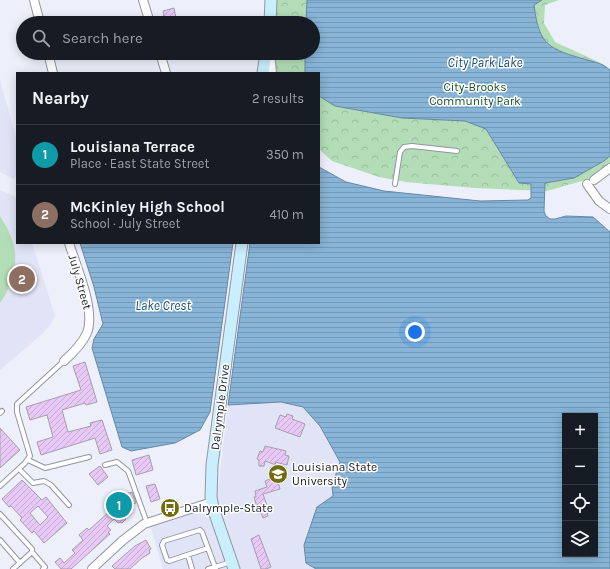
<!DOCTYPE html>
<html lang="en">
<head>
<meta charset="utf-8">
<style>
  :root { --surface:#171b24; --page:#242831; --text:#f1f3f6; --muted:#9ea1a6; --line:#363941; --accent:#726d0c }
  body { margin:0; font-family:Karla,sans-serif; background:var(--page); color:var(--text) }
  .controls { position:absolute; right:12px; bottom:12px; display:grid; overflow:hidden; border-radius:0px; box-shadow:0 2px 10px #0003 }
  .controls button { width:36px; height:36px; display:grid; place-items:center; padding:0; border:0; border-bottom:1px solid var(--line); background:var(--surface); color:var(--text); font:20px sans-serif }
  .you { position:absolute; left:415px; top:332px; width:14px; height:14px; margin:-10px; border:3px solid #fff; border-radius:50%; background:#1a73e8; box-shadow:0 0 0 6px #1a73e833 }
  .badge { display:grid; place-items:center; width:26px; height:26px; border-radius:50%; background:var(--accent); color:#fff; font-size:13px; font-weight:700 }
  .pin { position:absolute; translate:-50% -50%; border:2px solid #fff; box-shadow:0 1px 4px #0006 }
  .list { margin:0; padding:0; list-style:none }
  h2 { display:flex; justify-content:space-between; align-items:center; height:52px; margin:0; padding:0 16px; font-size:17px }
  h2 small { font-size:13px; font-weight:400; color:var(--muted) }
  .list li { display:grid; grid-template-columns:26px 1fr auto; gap:12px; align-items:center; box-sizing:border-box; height:60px; padding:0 16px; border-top:1px solid var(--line) }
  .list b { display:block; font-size:15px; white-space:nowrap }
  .list p { margin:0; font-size:13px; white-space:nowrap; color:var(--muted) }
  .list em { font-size:13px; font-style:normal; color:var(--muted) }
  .icon { flex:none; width:22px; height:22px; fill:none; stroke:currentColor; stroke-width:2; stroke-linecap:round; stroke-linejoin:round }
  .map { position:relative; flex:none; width:610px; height:569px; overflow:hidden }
  .search { position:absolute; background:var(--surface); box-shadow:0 2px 10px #0003; left:16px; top:16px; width:304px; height:44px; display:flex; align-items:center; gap:10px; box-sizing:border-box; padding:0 14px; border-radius:22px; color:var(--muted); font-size:15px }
  .panel { position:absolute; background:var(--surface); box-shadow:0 2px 10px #0003; left:16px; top:72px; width:304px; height:172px; border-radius:0px }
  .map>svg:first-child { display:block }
  .built { fill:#e1e3f7 }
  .green { fill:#b2ddb7 }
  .park { fill:url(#park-crowns) }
  .water { fill:url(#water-rules); stroke:#6888a2; fill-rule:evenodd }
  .building { fill:url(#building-hatch); stroke:#a69fa9; fill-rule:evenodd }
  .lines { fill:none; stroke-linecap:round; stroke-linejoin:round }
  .lane-casing { stroke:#9395a0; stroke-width:6 }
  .street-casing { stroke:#9395a0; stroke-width:10 }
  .secondary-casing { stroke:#9395a0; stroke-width:13 }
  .lane { stroke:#fff; stroke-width:4 }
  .street { stroke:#fff; stroke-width:8 }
  .secondary { stroke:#c9effe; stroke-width:11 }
  .labels { text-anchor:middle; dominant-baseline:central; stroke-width:3; stroke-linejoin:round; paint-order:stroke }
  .park-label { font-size:12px; fill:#165525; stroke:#fff }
  .street-label { font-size:12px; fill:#212226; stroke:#fff }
  .poi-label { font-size:12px; fill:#212226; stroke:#fff; text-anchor:start }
  .water-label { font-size:13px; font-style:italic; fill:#184c6f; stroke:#fff }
</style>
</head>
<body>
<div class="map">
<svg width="610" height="569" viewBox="0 0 610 569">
  <defs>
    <pattern id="park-crowns" width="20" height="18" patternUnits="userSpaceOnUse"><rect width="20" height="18" fill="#b2ddb7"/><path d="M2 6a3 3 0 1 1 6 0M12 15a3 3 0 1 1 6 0" fill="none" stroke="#99bd9d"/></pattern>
    <pattern id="water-rules" width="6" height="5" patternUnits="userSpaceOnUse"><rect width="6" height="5" fill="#87b4d7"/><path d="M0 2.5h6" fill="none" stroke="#749ab8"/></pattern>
    <pattern id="building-hatch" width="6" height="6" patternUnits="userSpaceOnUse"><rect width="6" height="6" fill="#e7c8f6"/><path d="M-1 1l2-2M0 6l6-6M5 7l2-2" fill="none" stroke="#c6acd3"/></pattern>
  </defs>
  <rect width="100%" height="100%" fill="#edeffb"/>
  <!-- built -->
  <path class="built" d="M0,80L17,141V173L14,179L0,172Z
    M0,190L14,196L17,199V243H32L55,316L51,324L42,334L0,370Z
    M281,402L303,407L320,426L340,462L332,486L333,496L317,508L306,563L316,569H163L150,525L201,509L217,499L228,405Z"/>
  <!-- green -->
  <path class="green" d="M0,216C7,227 14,240 15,253C17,268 9,291 0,303Z"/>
  <!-- park -->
  <path class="park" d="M270,0H559L545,5L544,23L555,42L603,64L610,70V163L589,179L547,191L475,188L406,182L379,177L332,161L319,149V73H273L270,53H313V23H269Z"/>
  <!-- water -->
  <path class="water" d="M307,0H542L534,5C539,47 550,49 587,60C596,62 603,64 610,70V156L604,161L574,178L545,183L544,211L546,216L550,219H555L566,216L593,217L610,232V569H316L306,563L304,545L317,507L333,496L332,486L340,462L320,426L303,407L281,402L228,405L250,243H319V167L346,182L384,191L480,201L528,200L531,198V184L519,183L486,129L465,121L402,118L335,106L319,96V73H305V53H313V23H306ZM565,416H595V554H565Z
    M80,243H233L210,412L200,430L175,443L131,451L122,447L92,348L94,339L103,324L94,287Z"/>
  <!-- building -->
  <path class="building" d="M174,8L177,23H165L163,11Z
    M85,362L97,402L86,405L85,403L62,410L68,432L91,426L90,423L102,420L112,450L100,454L95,438L41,455L37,442L53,437L47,415L30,420L26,407L81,390L73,366Z
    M287,414L293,416L292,419L305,424L300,437L275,428L280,415L286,417Z
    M0,428L20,450L0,468Z
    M265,446L286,451L285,455L289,456L287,465L275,462L276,465L265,461L264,466H259V460L257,459L260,451L263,452Z
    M149,455L153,470L136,475L132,460Z
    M100,466L108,477L98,485L89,474Z
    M280,475L282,481L278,482L280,489L263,494L269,511H267L268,516L263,518L261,513L259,514L254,497H256L255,491L267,487L265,481Z
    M22,480L42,500L46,497L67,523L44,543L34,531L32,533L20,520L22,518L11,506L9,507L2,499ZM38,506L48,517L40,525L30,513Z
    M155,484L160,499L151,502L146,486Z
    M132,492L136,503L130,505L132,509L120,513L126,519L122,523L120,522L118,523L114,519L107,526L111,530L108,532L110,534L100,543L71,569H61L55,562L60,558L64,563L75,553L72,550L83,540L79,535L87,528L89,530L120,502L118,496Z
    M259,535L271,567L266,569H261L251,539Z
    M146,540L151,549L149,550L150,553L142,558L130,569H115L112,566L135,546Z"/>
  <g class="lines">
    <!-- lane casing -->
    <g class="lane-casing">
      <path id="lane" d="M395,184L400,152L404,147L412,146L457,151
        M0,413L2,411
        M28,460L45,468L89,457
        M105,465L117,462L128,471L130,476L147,523
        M19,469L33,483L44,481L51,485L69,505
        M0,486L25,463L30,456L17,412V404L64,361
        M0,514L32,549V552L45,567L43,569
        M0,540L20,563
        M208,548L169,561L167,560L162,545L164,541L200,530L202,532L215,567L231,562
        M188,555L192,569
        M13,569L32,552
        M208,569L215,567L216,569"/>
    </g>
    <!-- street casing -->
    <g class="street-casing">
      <path id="street" d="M34,0L40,23
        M143,0L150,23
        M48,53L53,73
        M160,53L166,73
        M270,53L272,73
        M594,180L610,168
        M587,184L599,201L610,209
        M64,361C73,353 82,344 87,333C96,310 76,266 69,243
        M92,569L122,541L144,524L212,502"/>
    </g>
    <!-- secondary casing -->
    <g class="secondary-casing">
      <path id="secondary" d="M270,23L271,0
        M263,73L266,53
        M234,569L213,508L211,497L212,465L242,243"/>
    </g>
    <!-- lane -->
    <use href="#lane" class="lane"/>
    <!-- street -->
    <use href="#street" class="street"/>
    <!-- secondary -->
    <use href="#secondary" class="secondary"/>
  </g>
  <!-- icons -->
  <defs>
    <g id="university-disc" transform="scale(1)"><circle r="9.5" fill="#726d0c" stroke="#fff"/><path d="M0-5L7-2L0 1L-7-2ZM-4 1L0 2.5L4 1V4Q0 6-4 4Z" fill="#fff"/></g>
    <g id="bus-disc" transform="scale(1)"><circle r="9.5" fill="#726d0c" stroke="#fff"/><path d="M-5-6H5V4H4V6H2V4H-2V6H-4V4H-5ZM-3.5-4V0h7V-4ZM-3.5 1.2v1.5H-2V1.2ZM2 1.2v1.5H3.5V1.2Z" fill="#fff"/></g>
  </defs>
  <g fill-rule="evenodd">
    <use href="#university-disc" x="278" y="474"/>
    <use href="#bus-disc" x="170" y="508"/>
  </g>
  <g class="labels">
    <!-- park labels -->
    <g class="park-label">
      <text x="475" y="87">City-Brooks<tspan x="475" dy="14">Community Park</tspan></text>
    </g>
    <!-- street labels -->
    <g class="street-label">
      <text transform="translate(80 282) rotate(74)">July Street</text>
      <text transform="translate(220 407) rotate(-83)">Dalrymple Drive</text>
    </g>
    <!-- poi labels -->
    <g class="poi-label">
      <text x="292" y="467">Louisiana State<tspan x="292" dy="14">University</tspan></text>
      <text x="184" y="508">Dalrymple-State</text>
    </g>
    <!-- water labels -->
    <g class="water-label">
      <text x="485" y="62">City Park Lake</text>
      <text x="163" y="305">Lake Crest</text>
    </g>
  </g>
</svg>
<div class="controls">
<button>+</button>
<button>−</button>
<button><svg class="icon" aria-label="locate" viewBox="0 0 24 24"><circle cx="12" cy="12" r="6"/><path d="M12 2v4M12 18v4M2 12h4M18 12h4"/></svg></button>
<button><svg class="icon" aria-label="layers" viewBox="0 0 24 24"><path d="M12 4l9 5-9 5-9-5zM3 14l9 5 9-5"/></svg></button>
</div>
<div class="you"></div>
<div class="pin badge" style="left:119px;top:505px;background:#0f9aa8">1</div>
<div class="pin badge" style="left:22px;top:279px;background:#8d6e63">2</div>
<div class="search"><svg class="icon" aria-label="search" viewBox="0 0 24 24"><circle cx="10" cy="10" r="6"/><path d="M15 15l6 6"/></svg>Search here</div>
<section class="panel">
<h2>Nearby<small>2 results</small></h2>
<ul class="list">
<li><span class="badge" style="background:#0f9aa8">1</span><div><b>Louisiana Terrace</b><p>Place · East State Street</p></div><em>350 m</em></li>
<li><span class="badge" style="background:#8d6e63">2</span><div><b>McKinley High School</b><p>School · July Street</p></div><em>410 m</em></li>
</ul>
</section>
</div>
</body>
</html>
